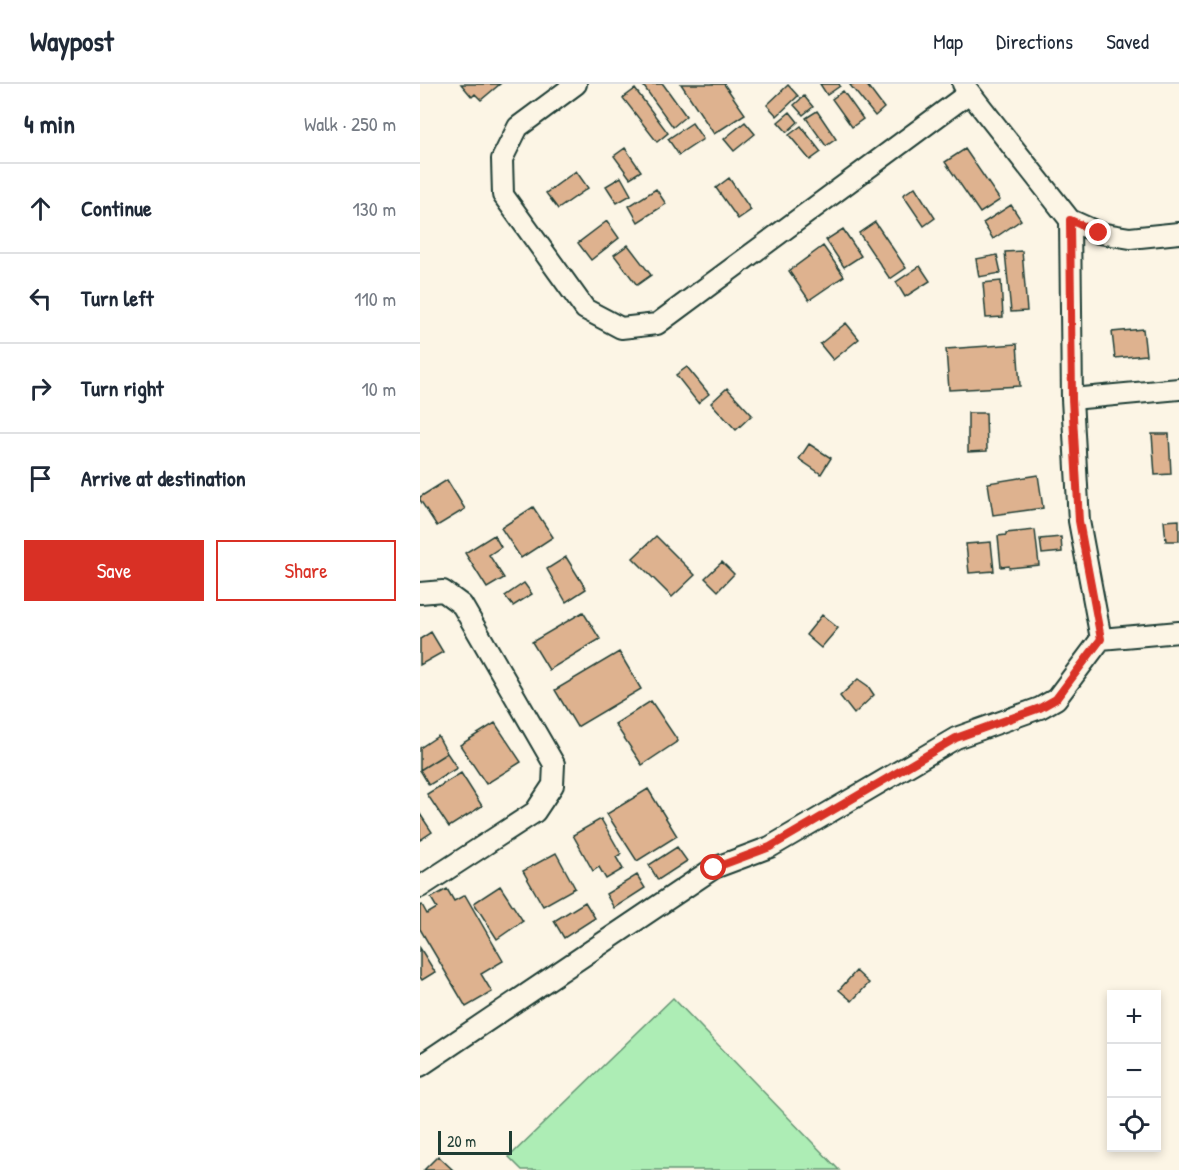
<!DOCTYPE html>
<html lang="en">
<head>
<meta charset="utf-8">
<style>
  :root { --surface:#fff; --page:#f6f6f7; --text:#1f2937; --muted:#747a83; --line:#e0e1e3; --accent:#d93025 }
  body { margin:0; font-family:"Patrick Hand",sans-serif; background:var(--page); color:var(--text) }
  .controls { position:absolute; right:18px; bottom:18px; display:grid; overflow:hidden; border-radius:0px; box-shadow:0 3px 9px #0003 }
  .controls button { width:54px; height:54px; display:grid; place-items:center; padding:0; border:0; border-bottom:2px solid var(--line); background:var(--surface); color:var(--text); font:30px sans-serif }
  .scale { position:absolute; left:18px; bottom:15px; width:74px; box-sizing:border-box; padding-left:6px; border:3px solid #1f3d34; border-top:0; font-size:16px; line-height:21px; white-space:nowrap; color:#1f3d34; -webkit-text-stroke:4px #fcf5e5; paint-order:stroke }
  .stop { position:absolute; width:18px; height:18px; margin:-14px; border:4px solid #d93025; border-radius:50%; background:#fff }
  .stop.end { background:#d93025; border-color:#fff; box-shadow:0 2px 6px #0008 }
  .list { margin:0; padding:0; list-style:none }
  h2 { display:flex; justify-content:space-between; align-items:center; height:78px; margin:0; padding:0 24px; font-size:26px }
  h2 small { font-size:20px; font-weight:400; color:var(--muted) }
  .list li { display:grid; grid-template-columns:39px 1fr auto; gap:18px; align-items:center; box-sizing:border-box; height:90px; padding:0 24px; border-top:2px solid var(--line) }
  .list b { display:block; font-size:22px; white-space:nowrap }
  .list em { font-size:20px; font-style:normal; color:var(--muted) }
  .actions { display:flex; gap:12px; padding:18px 24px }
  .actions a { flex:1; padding:14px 0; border:2px solid var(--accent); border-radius:0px; text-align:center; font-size:21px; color:var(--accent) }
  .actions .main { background:var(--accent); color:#fff }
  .icon { flex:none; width:33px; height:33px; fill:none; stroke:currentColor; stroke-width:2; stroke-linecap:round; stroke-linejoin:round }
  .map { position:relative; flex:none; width:759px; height:1086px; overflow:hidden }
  header { display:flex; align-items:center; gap:36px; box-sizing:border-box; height:84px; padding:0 30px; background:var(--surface); border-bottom:2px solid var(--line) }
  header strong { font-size:28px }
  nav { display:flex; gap:33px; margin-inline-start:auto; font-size:21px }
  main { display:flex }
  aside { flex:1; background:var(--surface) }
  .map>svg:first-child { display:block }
  .green { fill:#adedb5; stroke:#669574; stroke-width:1.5 }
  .building { fill:#deb28f; stroke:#1f3d34; stroke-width:1.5 }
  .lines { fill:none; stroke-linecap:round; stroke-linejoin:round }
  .street-casing { stroke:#1f3d34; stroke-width:24 }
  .street { stroke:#fcf5e5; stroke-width:20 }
  .route { stroke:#d93025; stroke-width:8 }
</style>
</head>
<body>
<header>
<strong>Waypost</strong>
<nav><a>Map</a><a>Directions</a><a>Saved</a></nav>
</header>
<main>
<aside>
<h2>4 min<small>Walk · 250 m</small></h2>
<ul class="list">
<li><svg class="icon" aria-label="ahead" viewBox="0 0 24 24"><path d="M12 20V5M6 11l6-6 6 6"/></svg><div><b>Continue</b></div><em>130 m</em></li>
<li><svg class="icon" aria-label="left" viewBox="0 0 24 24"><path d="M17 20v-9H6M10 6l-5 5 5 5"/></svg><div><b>Turn left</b></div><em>110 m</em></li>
<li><svg class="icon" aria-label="right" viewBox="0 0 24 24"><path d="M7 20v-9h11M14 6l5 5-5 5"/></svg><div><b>Turn right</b></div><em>10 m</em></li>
<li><svg class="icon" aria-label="arrive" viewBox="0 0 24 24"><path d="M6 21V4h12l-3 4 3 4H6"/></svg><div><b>Arrive at destination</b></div></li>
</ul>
<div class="actions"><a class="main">Save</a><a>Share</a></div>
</aside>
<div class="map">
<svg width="759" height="1086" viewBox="0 0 759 1086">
  <rect width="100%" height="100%" fill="#fcf5e5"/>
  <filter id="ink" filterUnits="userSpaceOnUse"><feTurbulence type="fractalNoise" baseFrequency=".0167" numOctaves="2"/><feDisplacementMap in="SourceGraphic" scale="12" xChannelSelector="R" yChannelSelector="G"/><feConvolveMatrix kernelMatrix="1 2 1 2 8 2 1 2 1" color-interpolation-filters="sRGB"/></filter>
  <g filter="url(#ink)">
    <!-- green -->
    <path class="green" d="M253,914L419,1086H102L89,1073Z"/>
    <!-- building -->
    <path class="building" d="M41,0H80L61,16L55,10L52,13Z
      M222,0H243L266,32L253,43Z
      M261,0H304L325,30L294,50Z
      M400,0H419L420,2L407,11Z
      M432,0H446L464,24L455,32L430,1Z
      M368,1L378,12L357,32L347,21Z
      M215,5L248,49L237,58L203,14Z
      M423,7L443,35L432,43L412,15Z
      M384,12L393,23L383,31L374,21Z
      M397,27L416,55L406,62L386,34Z
      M370,28L378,38L367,48L358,38Z
      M325,38L335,50L314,67L304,55Z
      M272,39L283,55L259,71L248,55Z
      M381,42L401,68L390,76L369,51Z
      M205,64L221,87L210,94L194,72Z
      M545,65L580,116L560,129L525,78Z
      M156,87L168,104L138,125L126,109Z
      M201,93L211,111L197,119L186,102Z
      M309,94L331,126L318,135L296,104Z
      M495,103L515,134L504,142L483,111Z
      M236,105L246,120L218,138L209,122Z
      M591,121L601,136L573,155L563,139Z
      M187,137L199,154L171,176L158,159Z
      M455,138L486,184L470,195L439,149Z
      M423,145L441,172L424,183L406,156Z
      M208,161L231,191L217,201L194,171Z
      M403,162L424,192L389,216L369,187Z
      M602,167L607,227L591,228L585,168Z
      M577,171L581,189L559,193L556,175Z
      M500,182L510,197L485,213L476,198Z
      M581,197L583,233L566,234L563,199Z
      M426,239L439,255L413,276L400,260Z
      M723,245L726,271L695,274L692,248Z
      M597,260L600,302L529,306L526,265Z
      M267,283L289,310L278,319L256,291Z
      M307,304L332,331L316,346L291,319Z
      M548,329H566L567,367L548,368Z
      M732,350H749L751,390L735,391Z
      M389,360L411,374L401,390L379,375Z
      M618,391L623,424L573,431L568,399Z
      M27,396L45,425L17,442L0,416V413Z
      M113,423L133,453L101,474L81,444Z
      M759,436V457H746L744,437Z
      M615,446L619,481L589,484V482L581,483L578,452L586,451V449Z
      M74,451L81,463L69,471L84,494L67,504L45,469Z
      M236,452L275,491L252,513L213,474Z
      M641,453L642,468L622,470L620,455Z
      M571,458L574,487L549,489L546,460Z
      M146,473L166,505L146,518L127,485Z
      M302,478L314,490L298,507L285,494Z
      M104,499L112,510L93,522L85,512Z
      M163,528L180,555L129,586L112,558Z
      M402,531L418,544L401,564L386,551Z
      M11,548L23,568L0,581V555Z
      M199,568L221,605L157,643L135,606Z
      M438,595L448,602L454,611L434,630L420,612Z
      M231,617L258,657L222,681L195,640Z
      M75,639L101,678L66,700L40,661Z
      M18,652L27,669L0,686V664Z
      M27,669L37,684L9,701L0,686Z
      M41,689L62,722L29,743L7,710Z
      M228,705L257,752L217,777L187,730Z
      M0,730L12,748L0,756Z
      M181,735L201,770L196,773L203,785L186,795L179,783L173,787L153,751Z
      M257,763L267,777L238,796L229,781Z
      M136,769L155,804L123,822L103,787Z
      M217,791L225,804L194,824L186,810Z
      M80,802L103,837L77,855L54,819Z
      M27,805L34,817L45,811L83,877L61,890L72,908L46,923L0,845V822L2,821L7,830L17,824L11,814Z
      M165,818L175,834L144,854L134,837Z
      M0,864L15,888L2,896L0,893Z
      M436,887L449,899L432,917L419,906Z
      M18,1072L33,1086H4Z"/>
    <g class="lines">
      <!-- street casing -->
      <g class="street-casing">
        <path id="street" d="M156,0L98,43L82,75L83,111L165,225L201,244L237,240L549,9
          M543,0L650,136L679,149L710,154L759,149
          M652,315L759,305
          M0,509L23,507L42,521L134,680L133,701L115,728L0,803
          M681,555L759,548
          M0,982L294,784L350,763L536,654L620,624L636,615L681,555L659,437L652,315L650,136"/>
      </g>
      <!-- street -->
      <use href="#street" class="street"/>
    </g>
  </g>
  <g class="lines" filter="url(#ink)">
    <!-- route -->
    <path class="route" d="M294,784L350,763L536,654L620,624L636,615L681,555L659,437L652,315L650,136L679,149"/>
  </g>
</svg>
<div class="controls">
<button>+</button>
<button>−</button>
<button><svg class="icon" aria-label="locate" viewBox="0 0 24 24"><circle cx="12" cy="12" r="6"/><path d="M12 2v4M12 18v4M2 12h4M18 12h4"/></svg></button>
</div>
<div class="scale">20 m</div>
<div class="stop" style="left:294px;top:784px"></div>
<div class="stop end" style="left:679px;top:149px"></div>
</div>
</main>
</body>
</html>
